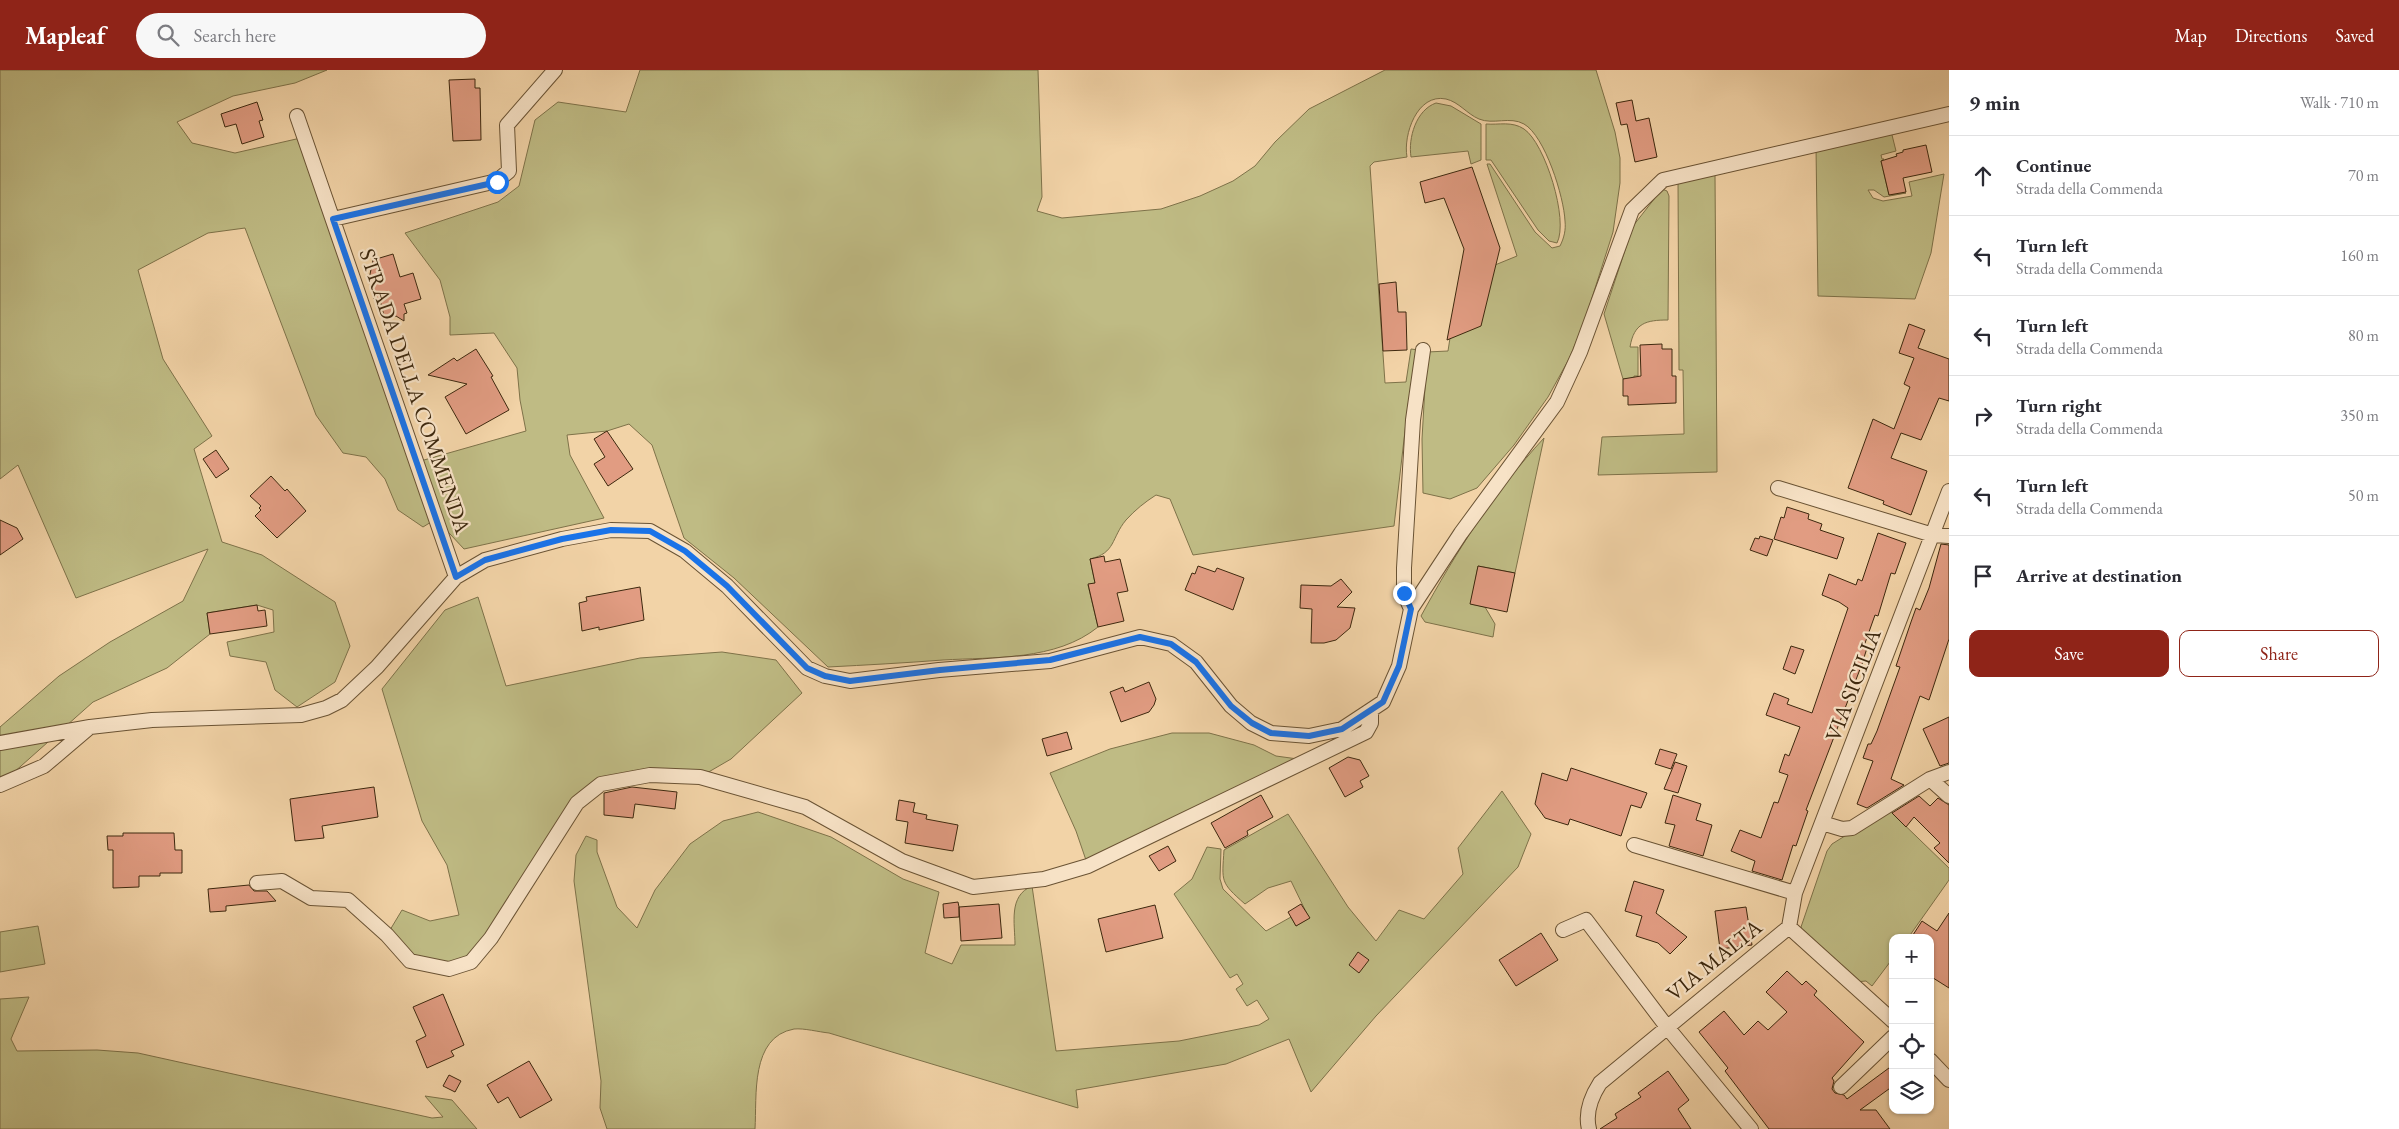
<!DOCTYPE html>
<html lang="en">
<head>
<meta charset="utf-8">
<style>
  :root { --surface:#fff; --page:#f7f7f7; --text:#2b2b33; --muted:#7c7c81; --line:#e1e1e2; --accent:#8f2418 }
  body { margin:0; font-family:"EB Garamond",serif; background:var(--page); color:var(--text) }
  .controls { position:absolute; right:15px; bottom:15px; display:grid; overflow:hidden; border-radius:10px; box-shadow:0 1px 4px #0004 }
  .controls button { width:45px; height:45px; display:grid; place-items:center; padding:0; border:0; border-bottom:1px solid var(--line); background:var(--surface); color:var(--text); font:25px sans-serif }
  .stop { position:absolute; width:15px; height:15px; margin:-11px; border:4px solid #1a73e8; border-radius:50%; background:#fff }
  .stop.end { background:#1a73e8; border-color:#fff; box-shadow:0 1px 5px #0008 }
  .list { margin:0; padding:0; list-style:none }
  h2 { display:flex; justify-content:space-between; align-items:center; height:65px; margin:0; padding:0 20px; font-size:21px }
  h2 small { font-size:16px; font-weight:400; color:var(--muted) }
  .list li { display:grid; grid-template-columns:32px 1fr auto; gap:15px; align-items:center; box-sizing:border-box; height:80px; padding:0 20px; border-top:1px solid var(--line) }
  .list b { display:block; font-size:19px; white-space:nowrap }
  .list p { margin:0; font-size:16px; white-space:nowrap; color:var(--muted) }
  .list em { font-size:16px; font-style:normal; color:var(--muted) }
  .actions { display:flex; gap:10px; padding:15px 20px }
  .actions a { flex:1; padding:11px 0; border:1px solid var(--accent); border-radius:10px; text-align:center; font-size:18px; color:var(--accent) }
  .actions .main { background:var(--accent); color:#fff }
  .icon { flex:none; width:28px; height:28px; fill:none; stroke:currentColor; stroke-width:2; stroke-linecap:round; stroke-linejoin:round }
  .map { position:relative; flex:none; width:1949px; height:1059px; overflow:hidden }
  header { display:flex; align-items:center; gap:30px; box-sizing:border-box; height:70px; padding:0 25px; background:var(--accent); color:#fff }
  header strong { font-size:24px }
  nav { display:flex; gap:28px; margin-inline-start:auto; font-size:18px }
  .search { width:350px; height:45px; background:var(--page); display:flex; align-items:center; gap:12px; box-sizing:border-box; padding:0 18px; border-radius:28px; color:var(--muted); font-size:19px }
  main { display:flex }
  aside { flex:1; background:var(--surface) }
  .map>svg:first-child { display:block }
  .green { fill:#bfbb84; stroke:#7e7249 }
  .building { fill:#e19c82; stroke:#3d280e }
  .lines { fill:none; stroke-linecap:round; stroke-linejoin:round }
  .street-casing { stroke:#6a5334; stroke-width:16 }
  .street { stroke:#f7e2c6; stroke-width:14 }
  .route { stroke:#1a73e8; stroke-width:6 }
  .labels { text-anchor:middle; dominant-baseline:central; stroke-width:4.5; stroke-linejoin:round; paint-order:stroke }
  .street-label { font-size:22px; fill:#3d280e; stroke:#f7e2c6 }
</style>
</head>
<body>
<header>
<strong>Mapleaf</strong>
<div class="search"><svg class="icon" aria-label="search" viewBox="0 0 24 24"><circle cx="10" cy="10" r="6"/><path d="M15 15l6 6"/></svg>Search here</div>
<nav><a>Map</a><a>Directions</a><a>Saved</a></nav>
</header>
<main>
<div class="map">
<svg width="1949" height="1059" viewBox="0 0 1949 1059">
  <rect width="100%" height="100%" fill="#f2d3a7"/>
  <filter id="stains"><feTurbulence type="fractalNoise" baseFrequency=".004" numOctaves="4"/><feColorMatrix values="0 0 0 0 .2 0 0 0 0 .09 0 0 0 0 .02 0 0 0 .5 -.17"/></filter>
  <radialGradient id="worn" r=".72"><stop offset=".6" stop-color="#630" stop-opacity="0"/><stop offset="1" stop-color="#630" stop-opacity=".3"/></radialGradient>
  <!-- green -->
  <path class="green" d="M0,0H327L295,13L233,26L177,52L192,73L235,83L305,67L417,392L526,361L520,330L517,298L494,263L450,265V247L440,210L405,163L498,132L519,116L535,50L558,32L626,42L640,0H1038L1042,127L1037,141L1062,148L1161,139L1200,126L1233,111L1255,96L1275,72L1309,39L1385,0H1596L1615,62L1620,88V113L1613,162L1584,253L1569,289L1548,327L1514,375L1477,418L1450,429L1423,423L1422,369L1427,282L1448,281L1450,268L1495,195L1517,186L1487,94H1490L1535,162L1552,178L1560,176C1564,168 1566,160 1565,151C1564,127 1545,66 1524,54C1510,46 1493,55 1479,49C1467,44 1459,32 1446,29C1417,23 1403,65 1407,87L1374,92L1370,96L1385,313L1406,312L1411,279L1419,280L1408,335L1394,456L1193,485L1170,429L1156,425C1145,432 1135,440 1126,450C1111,468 1116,483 1090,489L1095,513L1088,515L1098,557C1056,591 993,587 943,590C904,593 866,595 828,597L734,508L684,468L652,375L629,354L607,361L567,365L570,385L604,448L464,479L436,449L423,457L398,440L385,409L366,387L343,383L316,345L245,158L208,163L138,200L163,289L212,366L194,379L222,472L262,485L335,532L350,576L335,612L297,637L275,620L266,592L230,586L227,572L274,562L273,540L257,535L207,543L210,564L167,598L93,632L12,704L0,707V657L59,606L110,572L183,531L208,479L76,528L18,395L0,409Z
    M1436,33L1451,36L1481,54V90L1471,94L1468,81L1411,87C1408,68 1416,40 1436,33Z
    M1486,54C1499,55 1512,51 1524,59C1545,73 1569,150 1557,173L1549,171L1538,160L1491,90H1486Z
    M1891,61L1896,81L1881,85L1882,89H1884L1881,91L1889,125L1906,123L1884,127L1874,120H1868L1873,128L1883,131L1912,126L1909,112L1944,104L1931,183L1915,229L1818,226L1816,77Z
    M1715,103L1717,402L1598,405L1602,367L1684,364L1683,300H1679L1678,110Z
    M1662,119L1667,121L1669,126L1668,250C1646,250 1634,253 1630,277H1638V306H1634V309H1623L1604,244L1633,156Z
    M1544,368L1515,503L1478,496L1471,534L1485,537L1495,554L1493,567L1425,552L1421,546C1456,482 1494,422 1544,368Z
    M478,527L506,616L640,588L722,582L776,590L802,623L731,689L700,707L601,714L577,733L471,892L449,899L410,891L387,865L402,840L430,851L459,845L447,795L422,751L382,619L445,540Z
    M1172,663H1209L1254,675L1276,686L1305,690L1088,796L1076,761L1050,703L1110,679Z
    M1502,721L1531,764L1518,797L1376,946L1311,1022L1289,969L1226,994L1076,1020L1078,1038L829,963C819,962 804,958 794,959C750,967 757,1026 755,1059H607L600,1038L601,1011L574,811L576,785L586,766L597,770V782L617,837L637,858L655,820L690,774L723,751L758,742L831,767L903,809L939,822L925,883L952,894L961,875H1015C1015,853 1008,826 1032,816L1056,981L1179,971L1259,955L1269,949L1257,930L1247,936L1236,919L1243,914L1237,904L1230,908L1174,824L1192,809L1207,777L1221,779L1220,809L1223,819L1266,861L1291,847L1296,856L1309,848L1291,811L1268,818L1245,834C1220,812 1222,812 1224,780L1288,744L1348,837L1376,871L1399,840L1424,849L1463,804L1458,778Z
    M1888,739L1949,798V810L1908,868H1893V888L1872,916L1866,911L1854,912L1803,864L1801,857L1827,781L1832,774Z
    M38,856L45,894L0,902V862Z
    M29,927L11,969L17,981L97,980L138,983L432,1048L443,1047L425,1026L452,1030L477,1059H0V929Z"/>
  <!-- building -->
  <path class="building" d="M475,9V18H480L481,70L453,71L449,10Z
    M1632,30L1636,51L1649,48L1657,87L1635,92L1627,54L1621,55L1616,33Z
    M257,32L263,50L259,51L264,67L242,74L236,54L225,57L221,44Z
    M1926,75L1932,102L1903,108L1906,122L1889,125L1881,91L1897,86L1896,84L1903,82V80Z
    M1472,97L1500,178L1481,256L1447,270L1464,179L1444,128L1425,133L1420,112Z
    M393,184L400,207L413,203L421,229L404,234L407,243L404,244V251L396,246L385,250L380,230L374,229L369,209L373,190Z
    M1396,212L1398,242H1406L1407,280L1383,281L1379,214Z
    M1909,254L1925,260L1918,278L1949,289V331L1939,328L1921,370L1901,363L1891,388L1927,401L1911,445L1883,434L1884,431L1848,418L1873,349L1894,359L1910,317L1904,314L1914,288L1899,283Z
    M1662,274V279H1672V306H1676V333L1628,335V326H1623V309L1641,306L1640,275Z
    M476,279L493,306L491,307L509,340L466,364L445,327L467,314L428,305L454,288L457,291Z
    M607,361L633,399L608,416L594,394L605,387L594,369Z
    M216,380L229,399L216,408L203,389Z
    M271,406L285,421L287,419L306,441L277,468L255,446L261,440L259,438L261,436L250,426Z
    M1787,437L1809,444L1808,449L1822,454L1820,460L1844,468L1837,489L1774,469L1781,447L1784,448Z
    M0,450L17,458L23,469L0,485Z
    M1878,463L1906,473L1895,504L1891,503L1878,546L1875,545L1864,576L1867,578L1862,594L1806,740L1808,741L1796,776L1793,775L1782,810L1752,801L1755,791L1731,781L1740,760L1761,768L1774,732L1778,733L1788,705L1779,702L1785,684L1789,686L1800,657L1766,645L1774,623L1789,629L1787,634L1812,643L1848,538L1839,532L1822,525L1829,504L1856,515L1858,509L1862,511Z
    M1760,466L1773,470L1767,486L1750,480L1755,468L1759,469Z
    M1941,474L1949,475V569L1929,630L1920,626L1891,709L1904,715L1867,738L1857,734L1873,691L1863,688L1868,674H1871L1877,661L1900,597L1896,596L1911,552L1916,538L1920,540L1929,518Z
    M1104,486L1105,492L1120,489L1128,521L1117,523L1124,551L1098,557L1088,514L1095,513L1090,489Z
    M1198,496L1215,502L1217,498L1244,508L1233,540L1185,520L1192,503L1195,504Z
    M1478,496L1515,503L1507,542L1470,534Z
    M1341,509L1352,522L1337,537L1355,538L1350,558L1336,570L1324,573H1311L1312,539L1300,538L1301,515L1331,516Z
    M640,517L644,550L599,560V557L582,561L579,533L587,531L586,527Z
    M257,535L258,541L265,540L267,556L210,564L207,543Z
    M1791,576L1804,580L1795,604L1783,599Z
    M1149,612L1156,629L1154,635L1149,642L1121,652L1110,622L1123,617L1125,622Z
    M1949,647V693L1940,696L1923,659Z
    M1067,662L1072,679L1047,686L1042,669Z
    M1660,679L1677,684L1671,699L1655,694Z
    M1348,687L1360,690L1369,706L1360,711L1363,717L1345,727L1329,698Z
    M1675,692L1687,696L1678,723L1664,719Z
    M1571,698L1647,723L1641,738L1631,735L1621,766L1570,749L1568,755L1545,748L1535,734L1542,703L1567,711Z
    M374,717L378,747L322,756L324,768L295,771L290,729Z
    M632,717L677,722L675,739L635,734L633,748L604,745V723Z
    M1261,725L1273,747L1247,761L1248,765L1225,778L1211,753Z
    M1673,725L1701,734L1696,750L1712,755L1703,786L1669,776L1675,755L1665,753Z
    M1919,726L1930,736L1938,728L1949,735V793L1934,778L1940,773L1914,747L1906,757L1892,743Z
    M899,730L915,733L913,742L927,745L926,749L958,755L953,781L905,773L908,752L896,750Z
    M123,763H174L175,780H182V803H160V806H139V817L113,818V780H108L107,766H123Z
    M1168,776L1176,791L1159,801L1149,786Z
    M1634,811L1664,820L1656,843L1687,867L1670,884L1658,873L1636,866L1642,846L1625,841Z
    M249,815L254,821H267L276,831L226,836V841L210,842L208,819Z
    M958,832L959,837L999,834L1002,868L961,871L959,837V847L944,848L943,834Z
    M1301,834L1310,848L1296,856L1288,842Z
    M1155,835L1163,868L1106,882L1098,849Z
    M1746,837L1752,875L1720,879L1715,841Z
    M1949,843V918L1930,906V868H1911L1922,851L1937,861Z
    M1541,863L1558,890L1516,916L1499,890Z
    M1358,882L1369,890L1359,903L1349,895Z
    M1787,901L1802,915L1806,911L1817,921L1814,925L1864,972L1832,1008L1834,1011L1832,1019L1835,1023L1844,1025L1847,1029L1893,995V1016L1860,1040H1876L1890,1059H1769L1725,1001L1728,998L1699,962L1724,941L1744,965L1758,951L1768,960L1787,942L1766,922Z
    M443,924L464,975L451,981L454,986L427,998L416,971L426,966L413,937Z
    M529,991L552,1030L520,1048L508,1027L498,1033L487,1015Z
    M1668,1001L1689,1030L1678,1039L1691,1059H1600L1617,1048L1615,1044L1641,1027L1638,1023Z
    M449,1005L461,1011L455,1022L443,1016Z"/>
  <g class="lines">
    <!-- street casing -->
    <g class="street-casing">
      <path id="street" d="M297,46L456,507
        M333,149L497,111L509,101L507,55L555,0
        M1778,418L1933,465L1949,466
        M1411,539L1404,523V498L1413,350L1423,280
        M0,673L90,657L152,650L301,645L326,638L342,630L377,597L456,507L485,490L562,469L611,460L650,461L685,481L727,516L807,598L825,606L850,611L939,600L1050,591L1140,567L1171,574L1196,592L1231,636L1251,653L1271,663L1309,666L1342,659L1383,632L1399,596L1411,539L1461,463L1557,332L1580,282L1632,140L1663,110L1949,44
        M1930,709L1949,726
        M0,715L44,696L90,657
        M1822,753L1842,759L1852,758L1930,709L1949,702
        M1634,775L1795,823
        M257,813L282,811L311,828L348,830L387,865L410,891L449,899L471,892L491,868L577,733L601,714L650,705L700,707L805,737L902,791L973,817L1044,809L1088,796L1366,662L1371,653V642
        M1563,860L1586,850L1667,957L1751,1059
        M1893,951L1789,857L1795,823L1949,421
        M1930,990L1949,1010
        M1841,1017L1893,967
        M1589,1059C1585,1043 1591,1027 1600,1013L1789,857"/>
    </g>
    <!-- street -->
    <use href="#street" class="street"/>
  </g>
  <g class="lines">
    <!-- route -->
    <path class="route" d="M497,112L333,149L456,507L485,490L562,469L611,460L650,461L685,481L727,516L807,598L825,606L850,611L940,600L1050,590L1140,567L1171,574L1196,592L1231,636L1252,653L1271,663L1309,666L1342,659L1383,632L1399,596L1411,539L1404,523"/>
  </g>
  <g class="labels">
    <!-- street labels -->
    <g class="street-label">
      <text transform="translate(415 321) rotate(71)">STRADA DELLA COMMENDA</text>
      <text transform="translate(1853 615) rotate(-69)">VIA SICILIA</text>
      <text transform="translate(1714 890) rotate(-39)">VIA MALTA</text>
    </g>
  </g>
  <rect width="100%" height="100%" filter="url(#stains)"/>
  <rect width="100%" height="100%" fill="url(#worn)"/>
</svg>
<div class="controls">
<button>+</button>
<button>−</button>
<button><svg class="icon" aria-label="locate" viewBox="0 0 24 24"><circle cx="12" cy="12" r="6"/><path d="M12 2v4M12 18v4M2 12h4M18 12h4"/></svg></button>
<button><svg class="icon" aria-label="layers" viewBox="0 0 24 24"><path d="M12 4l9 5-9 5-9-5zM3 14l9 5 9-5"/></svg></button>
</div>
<div class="stop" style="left:497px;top:112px"></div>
<div class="stop end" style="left:1404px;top:523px"></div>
</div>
<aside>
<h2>9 min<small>Walk · 710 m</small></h2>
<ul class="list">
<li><svg class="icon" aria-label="ahead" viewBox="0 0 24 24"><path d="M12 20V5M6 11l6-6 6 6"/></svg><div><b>Continue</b><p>Strada della Commenda</p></div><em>70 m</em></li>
<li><svg class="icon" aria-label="left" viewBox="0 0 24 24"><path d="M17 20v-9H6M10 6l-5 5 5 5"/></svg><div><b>Turn left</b><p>Strada della Commenda</p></div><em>160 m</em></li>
<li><svg class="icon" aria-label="left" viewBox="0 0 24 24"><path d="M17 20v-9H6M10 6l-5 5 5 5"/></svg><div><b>Turn left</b><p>Strada della Commenda</p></div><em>80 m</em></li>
<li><svg class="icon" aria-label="right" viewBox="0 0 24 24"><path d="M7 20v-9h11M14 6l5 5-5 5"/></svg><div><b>Turn right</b><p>Strada della Commenda</p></div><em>350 m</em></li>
<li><svg class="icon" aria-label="left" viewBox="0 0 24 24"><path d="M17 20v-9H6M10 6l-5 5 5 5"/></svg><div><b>Turn left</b><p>Strada della Commenda</p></div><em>50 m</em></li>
<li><svg class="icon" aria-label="arrive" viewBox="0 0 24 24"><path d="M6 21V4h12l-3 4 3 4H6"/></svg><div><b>Arrive at destination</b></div></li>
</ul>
<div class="actions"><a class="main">Save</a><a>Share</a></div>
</aside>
</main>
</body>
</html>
